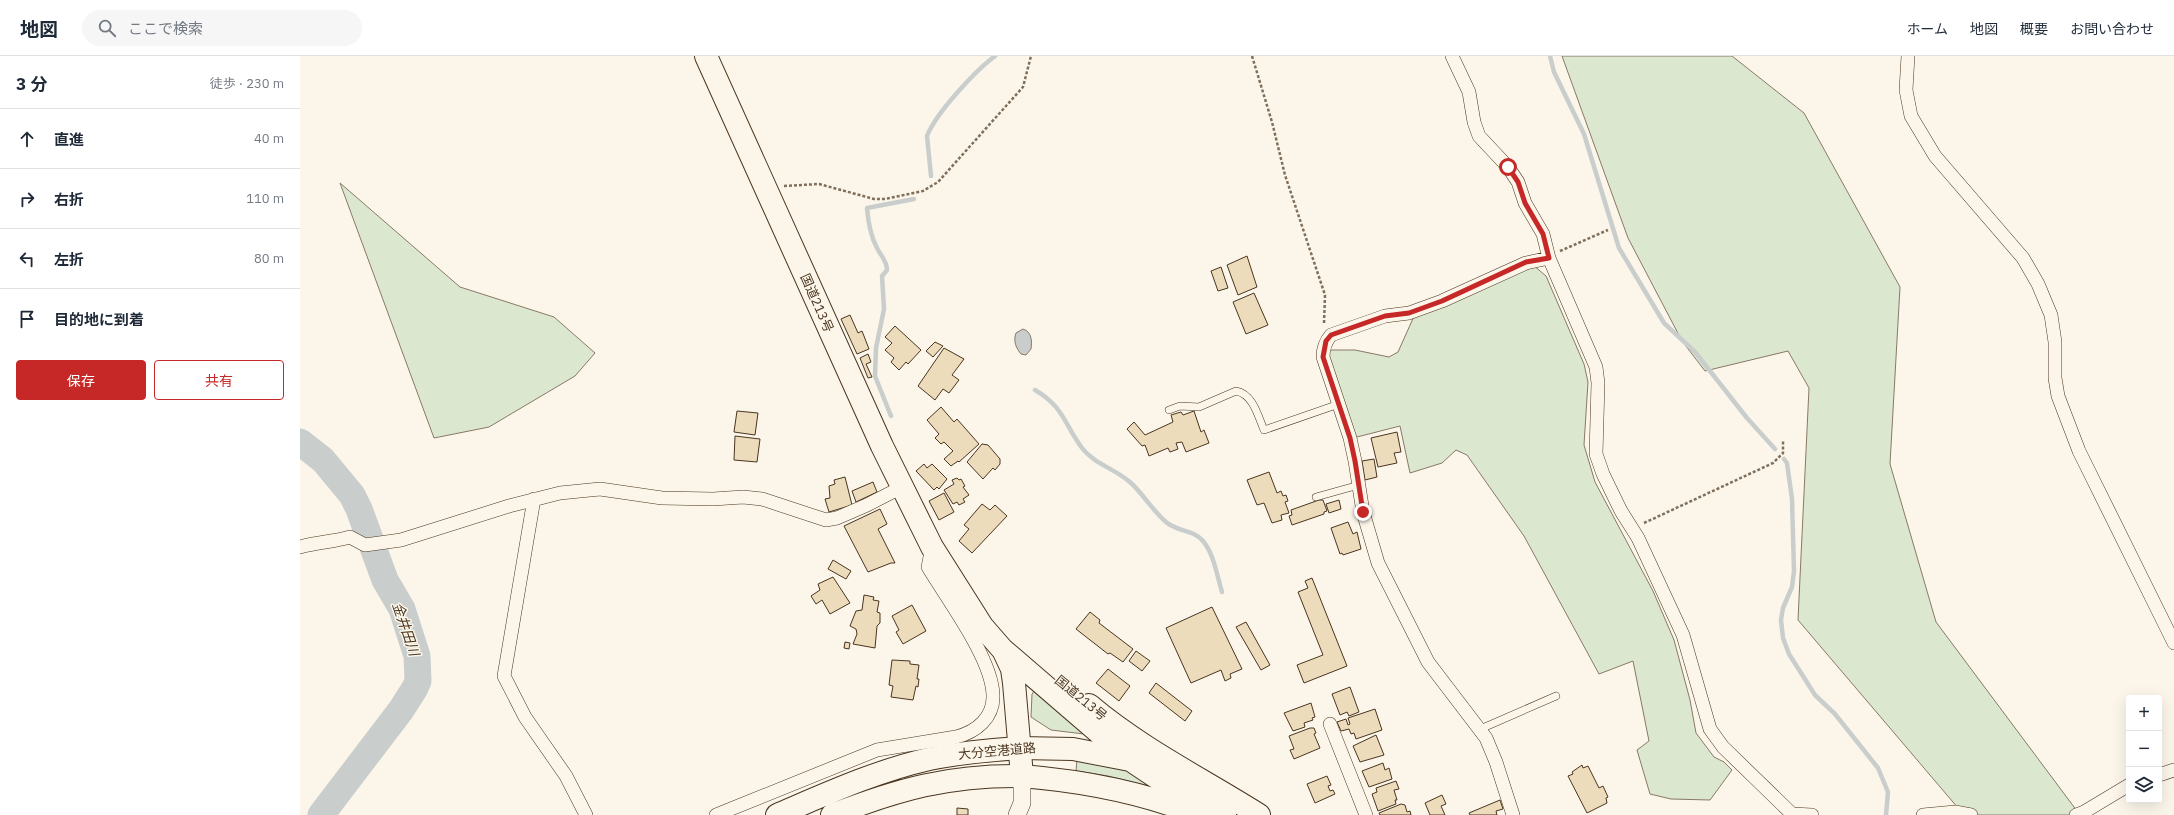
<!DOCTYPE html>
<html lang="ja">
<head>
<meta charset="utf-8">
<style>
  :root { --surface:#fff; --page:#f6f6f7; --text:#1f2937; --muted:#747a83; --line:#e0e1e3; --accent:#c62828 }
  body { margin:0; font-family:"IBM Plex Sans","Noto Sans JP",sans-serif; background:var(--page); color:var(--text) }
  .controls { position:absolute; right:12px; bottom:12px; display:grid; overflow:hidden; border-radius:4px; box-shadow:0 4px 16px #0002 }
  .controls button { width:36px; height:36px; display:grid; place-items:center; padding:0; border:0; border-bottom:1px solid var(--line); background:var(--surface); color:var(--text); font:20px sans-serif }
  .stop { position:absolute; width:12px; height:12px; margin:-9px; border:3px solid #c62828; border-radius:50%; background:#fff }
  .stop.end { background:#c62828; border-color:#fff; box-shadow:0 1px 4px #0008 }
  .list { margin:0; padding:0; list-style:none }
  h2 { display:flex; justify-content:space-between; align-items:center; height:52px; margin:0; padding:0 16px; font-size:17px }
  h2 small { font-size:13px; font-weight:400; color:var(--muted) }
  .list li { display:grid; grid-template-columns:26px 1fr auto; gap:12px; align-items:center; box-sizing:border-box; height:60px; padding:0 16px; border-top:1px solid var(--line) }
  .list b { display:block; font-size:15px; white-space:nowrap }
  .list em { font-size:13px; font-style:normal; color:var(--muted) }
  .actions { display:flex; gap:8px; padding:12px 16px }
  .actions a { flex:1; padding:9px 0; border:1px solid var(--accent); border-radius:4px; text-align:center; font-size:14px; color:var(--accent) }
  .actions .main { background:var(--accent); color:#fff }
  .icon { flex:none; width:22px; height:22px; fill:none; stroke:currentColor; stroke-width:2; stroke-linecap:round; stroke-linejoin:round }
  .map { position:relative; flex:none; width:1874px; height:759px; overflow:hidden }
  header { display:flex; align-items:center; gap:24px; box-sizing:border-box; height:56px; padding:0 20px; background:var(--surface); border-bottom:1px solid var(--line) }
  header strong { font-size:19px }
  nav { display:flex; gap:22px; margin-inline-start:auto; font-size:14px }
  .search { width:280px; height:36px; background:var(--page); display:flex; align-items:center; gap:10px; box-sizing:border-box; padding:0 14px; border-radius:22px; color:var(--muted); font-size:15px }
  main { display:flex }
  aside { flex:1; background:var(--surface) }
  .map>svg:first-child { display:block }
  .green { fill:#dce7d0; stroke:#887966 }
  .water { fill:#c9cecd; stroke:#887966 }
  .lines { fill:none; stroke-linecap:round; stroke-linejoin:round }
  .stream { stroke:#c9cecd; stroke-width:4.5 }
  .river { stroke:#c9cecd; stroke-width:27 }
  .building { fill:#ecdcbc; stroke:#4a3520 }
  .service-casing { stroke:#4a3520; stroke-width:8 }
  .minor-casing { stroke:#4a3520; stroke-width:14 }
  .tertiary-casing { stroke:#4a3520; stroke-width:18 }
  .trunk-casing { stroke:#4a3520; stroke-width:24 }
  .motorway-casing { stroke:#4a3520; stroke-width:24 }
  .path { stroke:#7f6f5c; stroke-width:2.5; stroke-dasharray:3 2; stroke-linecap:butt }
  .service { stroke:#fbf6e9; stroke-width:7 }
  .minor { stroke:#fbf6e9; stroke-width:13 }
  .tertiary { stroke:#fbf6e9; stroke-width:17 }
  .trunk { stroke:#fbf6e9; stroke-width:22 }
  .motorway { stroke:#fbf6e9; stroke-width:22 }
  .route { stroke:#c62828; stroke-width:5 }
  .labels { text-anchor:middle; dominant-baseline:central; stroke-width:3; stroke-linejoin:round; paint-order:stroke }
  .street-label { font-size:13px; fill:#4a3520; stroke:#fbf6e9 }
  .water-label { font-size:14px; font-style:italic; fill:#4a3520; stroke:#fbf6e9 }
</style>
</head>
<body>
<header>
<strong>地図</strong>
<div class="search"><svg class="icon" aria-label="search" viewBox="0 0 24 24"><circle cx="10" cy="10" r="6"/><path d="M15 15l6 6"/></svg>ここで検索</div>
<nav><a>ホーム</a><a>地図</a><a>概要</a><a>お問い合わせ</a></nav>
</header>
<main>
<aside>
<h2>3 分<small>徒歩 · 230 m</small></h2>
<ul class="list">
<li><svg class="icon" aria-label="ahead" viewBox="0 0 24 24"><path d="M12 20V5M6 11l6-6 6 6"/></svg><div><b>直進</b></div><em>40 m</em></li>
<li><svg class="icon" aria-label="right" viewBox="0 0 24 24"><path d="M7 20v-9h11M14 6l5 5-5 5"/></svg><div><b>右折</b></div><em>110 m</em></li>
<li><svg class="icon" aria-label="left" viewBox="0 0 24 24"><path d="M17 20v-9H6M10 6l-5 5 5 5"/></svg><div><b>左折</b></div><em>80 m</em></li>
<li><svg class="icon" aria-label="arrive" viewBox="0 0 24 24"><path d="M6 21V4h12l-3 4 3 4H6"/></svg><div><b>目的地に到着</b></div></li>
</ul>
<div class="actions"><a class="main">保存</a><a>共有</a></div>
</aside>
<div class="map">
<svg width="1874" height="759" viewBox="0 0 1874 759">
  <rect width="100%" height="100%" fill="#fbf6e9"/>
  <!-- green -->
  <path class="green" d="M1262,0H1432L1504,57L1600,231L1590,408L1636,566L1780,759H1664L1498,564L1509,332L1488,295L1405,315L1382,285L1328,182Z
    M40,127L160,231L254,261L295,297L275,320L189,371L134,382Z
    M1233,209L1246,220L1284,308L1288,326L1284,389L1295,426L1353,535L1374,584L1390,644L1396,677L1414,701L1424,706L1432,714L1410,744L1371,743L1350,738L1337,694L1349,685L1333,605L1299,618L1224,480L1167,399L1156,394L1142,407L1110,417L1100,370L1053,382L1026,294H1055L1089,301L1098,296L1115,258Z
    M734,635L784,678L751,674L731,661L732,638Z
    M777,703L835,714L852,731L808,720L776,715Z"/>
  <!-- water -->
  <path class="water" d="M723,273C732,276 732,285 731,293L726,299L721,298C716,292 713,285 716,277Z"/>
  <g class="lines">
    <!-- stream -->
    <path class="stream" d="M1250,0L1254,16L1284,78L1319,192L1364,267L1395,296L1447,362L1475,393
      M631,120L627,80C636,57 675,15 695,0
      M735,334C764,351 764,368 782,392C794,408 816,413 831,427C844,439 853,455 866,466C877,476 893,473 903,485C914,498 917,520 922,536
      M591,360L575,320L576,292L584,253L582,220L587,214C587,205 581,200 577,192C571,181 568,164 567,152L614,143
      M1484,403L1487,407L1492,443L1494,515L1492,531L1483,552L1481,564L1483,582L1489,598L1515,639L1535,658L1578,712L1588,736L1586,759"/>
    <!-- river -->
    <path class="river" d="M0,386L23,404L52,439L59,453L85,524L102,553L117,600L118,625L115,632L101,654L21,759"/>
  </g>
  <!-- building -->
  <path class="building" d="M947,200L957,231L938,239L927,209Z
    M921,211L928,232L918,235L911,215Z
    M954,237L968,269L946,278L933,246Z
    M550,259L558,277L562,275L569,293L557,298L541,263Z
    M595,270L621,294L608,308L606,306L599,314L591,306L594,302L585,294L592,287L585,281Z
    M635,286L643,290L633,301L626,295Z
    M644,292L664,303L652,319L659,324L649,337L643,333L635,344L618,330Z
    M568,298L571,306L566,308L572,321L568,322L560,302Z
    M641,351L654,366L657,363L679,388L659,406L658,405L651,410L644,403L653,395L644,386L641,388L635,382L639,378L627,364Z
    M437,355L458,357L455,379L434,376Z
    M894,355L901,376L904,374L909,387L886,396L882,386L876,387L878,393L870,396L868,392L849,400L845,389L842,390L827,373L834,366L845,379L873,366L871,359L881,356L883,359Z
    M1097,376L1101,396L1094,397L1097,407L1078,411L1071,382Z
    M435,380L460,383L457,406L434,404Z
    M682,388L688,389L700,403V408L695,414L693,412L683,423L667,406Z
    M1074,403L1077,421L1065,424L1062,405Z
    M624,408L627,412L632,408L647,423L639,433L637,431L634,434L616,415Z
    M969,416L977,437L981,435L983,440L986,439L988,445L985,446L989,457L981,459L982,464L972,467L964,447L957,449L947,424Z
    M545,421L552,449L529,456L525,443L530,442L529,430L535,428L534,424Z
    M657,422L659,424L661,423L665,430L663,431L669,439L663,443L665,446L659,449L657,446L653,448L644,434L654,428L652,424Z
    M573,426L577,436L556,446L552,435Z
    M644,437L654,456L639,464L629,445Z
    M1019,444H1023L1027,455L1024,456V458L992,469L989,460L992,459L991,454Z
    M1039,444L1041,453L1029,457L1026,448Z
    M682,448L690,454L695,449L707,460L672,497L659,485L669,473L664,469Z
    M580,453L587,468L578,473L595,507H591L568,516L544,470Z
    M1048,466L1053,478L1057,476L1061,493L1043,499L1042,497L1040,498L1031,472Z
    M533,504L551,515L546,523L528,513Z
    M533,521L550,547L530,558L522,544L516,548L511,540L520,534L518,528Z
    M1012,522L1047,610L1004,627L997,609L1023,599L998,536L1008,532L1005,525Z
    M564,539L574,541L573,544L579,545L577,556L580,557V567L577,570L575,592L553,588L557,578L556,573L550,570L556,555L562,554Z
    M612,549L626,575L603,588L596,576L599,574L592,560Z
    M912,551L942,613L930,618L931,622L925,625L921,614L891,627L866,572Z
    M790,556L800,564L799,567L833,593L823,606L810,597L808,598L776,573Z
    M946,566L970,609L961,614L936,571Z
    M545,586L550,587L549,593L544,592Z
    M836,595L850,605L842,615L829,605Z
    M592,604L610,605V608L619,609L617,623H619L618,631L616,630L613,644L591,641L593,630L589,629Z
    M808,613L830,630L819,645L796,627Z
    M856,627L892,655L885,665L849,637Z
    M1050,631L1059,656L1049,660L1047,656L1040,659L1032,638Z
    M1011,647L1015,661L1012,662L1013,664L1004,667L1005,671L993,675L984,657Z
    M1075,653L1082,674L1056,683L1054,677L1051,678L1049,673L1041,675L1037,666L1046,663L1048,669L1050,668L1048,662Z
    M1010,672H1014L1016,677L1014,678L1020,692L994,703L990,694L994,693L989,680Z
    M1076,679L1084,699L1060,706L1053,690Z
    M1083,707L1085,714L1089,712L1092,723L1069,731L1062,715Z
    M1282,709L1283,712L1288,710L1299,732L1303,730L1308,741L1306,742L1307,747L1287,757L1268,720L1273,718L1272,716Z
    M1027,720L1031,729L1028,730L1030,735L1033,734L1035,738L1015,747L1007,728Z
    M1096,725L1099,733L1094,734L1097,744H1095L1096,748L1078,755L1072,738L1077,736L1076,732Z
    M1142,739L1146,748L1141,750L1145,759H1130L1125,747Z
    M1200,744L1203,753L1196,755L1197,759H1170L1169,757Z
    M1101,748L1105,749L1107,756L1110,755L1111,759H1080L1079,757Z
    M657,752L668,753V759H657Z"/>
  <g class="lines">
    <!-- service casing -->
    <g class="service-casing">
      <path id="service" d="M869,354L880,350L899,351L936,335C953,338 958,360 964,374L1039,348
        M1016,441L1059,429
        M1183,675L1185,671L1256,640"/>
    </g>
    <!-- minor casing -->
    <g class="minor-casing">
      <path id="minor" d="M1152,0L1169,36L1174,66L1179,80L1208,111L1218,126L1225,147L1243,178L1249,202L1296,311L1298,327L1296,398L1303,418L1321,455L1338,482L1383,579L1410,673L1423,691L1492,758L1512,759
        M1608,0L1606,34L1611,60L1635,100L1723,202L1738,228L1751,259L1755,286V322L1758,340L1779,395L1874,587
        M234,443L204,620L225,661L266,720L286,759
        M0,491C17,486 33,486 50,481L65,489L101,484L209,450L260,437L300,433L362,442L413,443L443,441L462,443L526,464L537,462L567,449L602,431
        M1030,668L1066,759
        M1859,719L1874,714
        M416,759L577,694L656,681C676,676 694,662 693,639C692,602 647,543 628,511L632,491
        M1213,759L1196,706L1186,682L1128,606L1078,507L1063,456L1055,405L1050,382L1023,301C1023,292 1025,286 1031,279L1085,260L1109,257L1142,245L1226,207L1249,202
        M1623,759L1655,756L1671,759
        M1776,759L1784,756L1829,729"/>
    </g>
    <!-- tertiary casing -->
    <g class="tertiary-casing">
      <path id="tertiary" d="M717,759L722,747V720"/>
    </g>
    <!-- trunk casing -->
    <g class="trunk-casing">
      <path id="trunk" d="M406,0L582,390L632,491L682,570L702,593L832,705L868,729L925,759
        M704,596L712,613L714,627L722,720C782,725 839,735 896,758
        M789,649C841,693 902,723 959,759
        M720,692L773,693L830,704"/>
    </g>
    <!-- motorway casing -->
    <g class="motorway-casing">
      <path id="motorway" d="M477,759C526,738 576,715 629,703C659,697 689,694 720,692
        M532,759C599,733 649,719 722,720"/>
    </g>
    <!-- path -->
    <path class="path" d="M952,0L972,66L985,119L1025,239L1024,268
      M484,130L519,128L574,143H585L623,135L638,126L723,31L731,0
      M1260,195L1308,174
      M1344,467L1473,407L1483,397V385"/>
    <!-- service -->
    <use href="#service" class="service"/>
    <!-- minor -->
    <use href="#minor" class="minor"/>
    <!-- tertiary -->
    <use href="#tertiary" class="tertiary"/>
    <!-- trunk -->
    <use href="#trunk" class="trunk"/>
    <!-- motorway -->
    <use href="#motorway" class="motorway"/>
  </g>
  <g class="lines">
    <!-- route -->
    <path class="route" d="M1063,456L1055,405L1050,382L1023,301L1026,285L1031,279L1085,260L1109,257L1142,245L1226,206L1249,202L1243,178L1225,147L1218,126L1208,111"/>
  </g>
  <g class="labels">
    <!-- street labels -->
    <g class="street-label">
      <text transform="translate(517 247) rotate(66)">国道213号</text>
      <text transform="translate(781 642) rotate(39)">国道213号</text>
      <text transform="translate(697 695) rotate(-5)">大分空港道路</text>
    </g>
    <!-- water labels -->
    <g class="water-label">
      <text transform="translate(106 573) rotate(71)">金井田川</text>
    </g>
  </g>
</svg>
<div class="controls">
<button>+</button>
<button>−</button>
<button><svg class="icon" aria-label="layers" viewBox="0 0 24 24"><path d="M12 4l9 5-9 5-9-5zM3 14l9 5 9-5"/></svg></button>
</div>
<div class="stop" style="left:1208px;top:111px"></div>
<div class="stop end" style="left:1063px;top:456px"></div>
</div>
</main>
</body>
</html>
